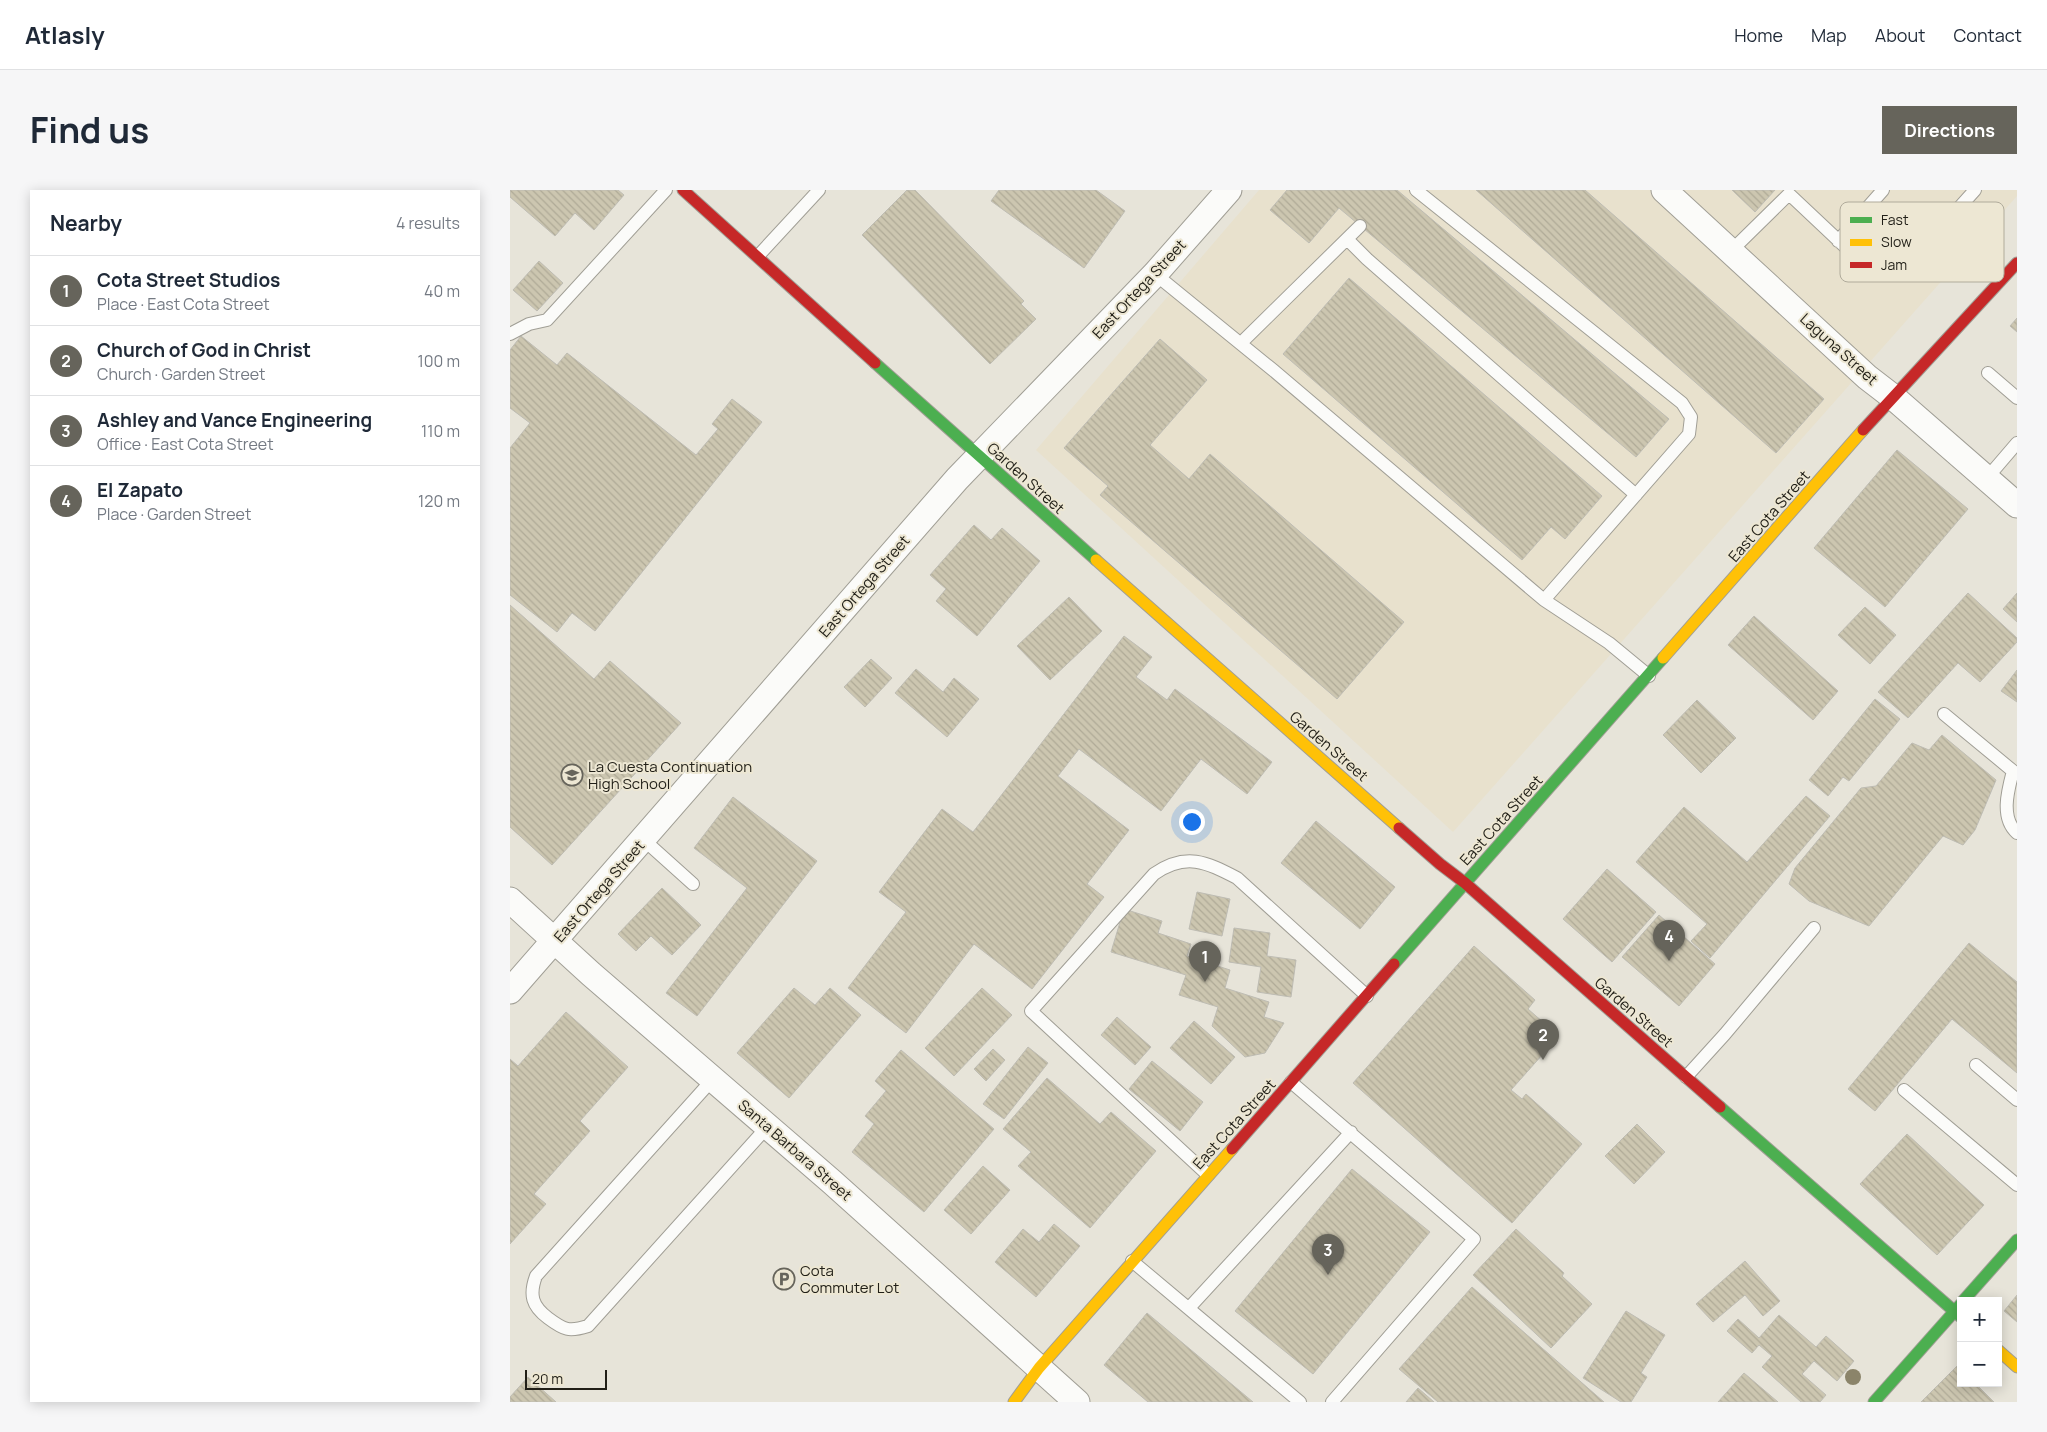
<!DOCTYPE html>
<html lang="en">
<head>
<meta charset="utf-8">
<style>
  :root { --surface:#fff; --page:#f6f6f7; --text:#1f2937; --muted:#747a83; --line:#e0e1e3; --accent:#66645b }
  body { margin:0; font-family:Manrope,sans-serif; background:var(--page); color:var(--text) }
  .controls { position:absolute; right:15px; bottom:15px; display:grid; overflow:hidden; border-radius:0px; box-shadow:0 2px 12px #0003 }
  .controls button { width:45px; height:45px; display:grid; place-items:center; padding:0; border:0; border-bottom:1px solid var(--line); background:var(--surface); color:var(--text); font:25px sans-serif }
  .scale { position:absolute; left:15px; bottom:12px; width:82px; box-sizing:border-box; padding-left:5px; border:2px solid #211f17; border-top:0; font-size:14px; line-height:18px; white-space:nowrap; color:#211f17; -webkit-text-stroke:4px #ede7d3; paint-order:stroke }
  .you { position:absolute; left:681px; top:631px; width:18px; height:18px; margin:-12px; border:4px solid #fff; border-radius:50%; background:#1a73e8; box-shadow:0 0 0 8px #1a73e833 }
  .badge { display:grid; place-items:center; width:32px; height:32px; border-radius:50%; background:var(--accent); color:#fff; font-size:16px; font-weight:700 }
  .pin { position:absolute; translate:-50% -41px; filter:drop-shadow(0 1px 2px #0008) }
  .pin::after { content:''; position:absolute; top:26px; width:18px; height:15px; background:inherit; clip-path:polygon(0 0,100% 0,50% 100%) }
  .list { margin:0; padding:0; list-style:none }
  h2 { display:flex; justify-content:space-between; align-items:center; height:65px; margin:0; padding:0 20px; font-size:21px }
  h2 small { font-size:16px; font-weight:400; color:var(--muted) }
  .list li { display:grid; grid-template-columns:32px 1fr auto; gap:15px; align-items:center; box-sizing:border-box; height:70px; padding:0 20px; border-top:1px solid var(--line) }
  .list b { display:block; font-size:19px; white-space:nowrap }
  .list p { margin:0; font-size:16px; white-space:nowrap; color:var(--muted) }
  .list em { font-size:16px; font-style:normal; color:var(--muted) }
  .map { position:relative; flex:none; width:1507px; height:1212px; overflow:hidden; border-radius:0px }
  header { display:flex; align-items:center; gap:30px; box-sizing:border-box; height:70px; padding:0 25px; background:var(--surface); border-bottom:1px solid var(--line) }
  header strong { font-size:24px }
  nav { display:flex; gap:28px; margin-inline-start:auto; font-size:18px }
  .intro { display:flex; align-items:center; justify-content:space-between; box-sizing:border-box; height:120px; padding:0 30px }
  h1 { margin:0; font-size:35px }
  .button { padding:12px 22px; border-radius:0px; background:var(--accent); color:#fff; font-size:18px; font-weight:700 }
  main { display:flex; gap:30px; padding:0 30px }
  aside { flex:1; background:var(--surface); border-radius:0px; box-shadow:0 2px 12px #0003 }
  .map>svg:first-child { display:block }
  .built { fill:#e8e1cd }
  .building { fill:url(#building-back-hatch); stroke:#bebcb3 }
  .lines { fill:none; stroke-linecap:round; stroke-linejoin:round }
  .lane-casing { stroke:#a09e95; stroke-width:14 }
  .street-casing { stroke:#a09e95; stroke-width:27 }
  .fast-casing { stroke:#a09e95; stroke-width:13 }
  .slow-casing { stroke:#a09e95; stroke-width:13 }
  .jam-casing { stroke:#a09e95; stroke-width:13 }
  .lane { stroke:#fbfbf9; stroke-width:12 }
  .street { stroke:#fbfbf9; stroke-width:25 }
  .fast { stroke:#4caf50; stroke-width:11 }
  .slow { stroke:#ffc107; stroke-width:11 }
  .jam { stroke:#c62828; stroke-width:11 }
  .tree { fill:#8b846a }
  .labels { text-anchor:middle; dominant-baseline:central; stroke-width:4; stroke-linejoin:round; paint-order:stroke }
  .street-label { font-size:15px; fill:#211f17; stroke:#ede7d3 }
  .poi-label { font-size:15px; fill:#211f17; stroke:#ede7d3; text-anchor:start }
  .key { fill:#ede7d3; stroke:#b0ab9b; stroke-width:1 }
  .key-label { font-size:14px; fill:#211f17 }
</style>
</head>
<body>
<header>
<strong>Atlasly</strong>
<nav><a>Home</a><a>Map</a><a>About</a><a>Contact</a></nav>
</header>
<div class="intro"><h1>Find us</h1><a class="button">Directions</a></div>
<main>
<aside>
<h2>Nearby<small>4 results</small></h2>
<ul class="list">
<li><span class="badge">1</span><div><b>Cota Street Studios</b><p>Place · East Cota Street</p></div><em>40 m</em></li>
<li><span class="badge">2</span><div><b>Church of God in Christ</b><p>Church · Garden Street</p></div><em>100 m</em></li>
<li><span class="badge">3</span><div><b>Ashley and Vance Engineering</b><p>Office · East Cota Street</p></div><em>110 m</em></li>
<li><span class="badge">4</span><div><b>El Zapato</b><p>Place · Garden Street</p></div><em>120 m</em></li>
</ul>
</aside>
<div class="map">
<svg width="1507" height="1212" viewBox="0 0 1507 1212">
  <defs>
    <pattern id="building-back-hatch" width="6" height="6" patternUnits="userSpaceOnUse" patternTransform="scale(1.25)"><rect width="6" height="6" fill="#ccc6b0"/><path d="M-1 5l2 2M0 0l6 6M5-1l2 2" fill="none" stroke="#afaa97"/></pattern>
  </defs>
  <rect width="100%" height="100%" fill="#e7e4d9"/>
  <!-- built -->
  <path class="built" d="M749,0H1507V6L943,642L526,260Z"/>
  <!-- building -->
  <path class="building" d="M0,0H108L114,5L84,40L65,23L45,46L0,7Z
    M397,0H405L514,111L511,114L526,129L480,174L352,45Z
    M489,0H586L615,21L574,78L481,11Z
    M777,0H887L1159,229L1126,267L829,18L799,53L760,20Z
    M966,0H1075L1314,209L1266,263Z
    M1222,0H1265L1245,22Z
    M29,71L53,93L27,121L3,100Z
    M839,88L1092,306L1055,349L1041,337L1012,370L773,164Z
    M1507,128V142L1500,136Z
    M11,146L47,175L57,163L186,265L208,239L202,234L222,209L252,232L85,441L62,423L47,442L0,405V258L20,233L0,218V160Z
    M650,149L697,190L640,255L679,289L700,264L894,432L827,509L590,305L598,296L554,258Z
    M1387,260L1458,319L1375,417L1304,358Z
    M464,335L481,350L492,338L530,371L467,446L426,411L436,399L420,385Z
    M1458,403L1507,448V452L1470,492L1448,473L1398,528L1368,502Z
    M1507,403V432L1493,419Z
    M559,407L592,441L540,490L507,456Z
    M0,415L84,489L100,471L171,533L42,675L0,637Z
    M1355,417L1386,445L1360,474L1328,445Z
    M1244,426L1328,501L1303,530L1218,455Z
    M614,446L642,467L626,487L657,510L665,499L762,572L737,604L691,569L651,621L569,559L548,586L619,640L577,694L594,707L522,799L464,754L396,843L338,798L396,722L369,702L432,619L463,642Z
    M361,469L382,488L355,517L334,497Z
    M406,479L433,502L444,488L469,509L437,547L385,503Z
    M1507,480V512L1491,501Z
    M1365,509L1390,529L1339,591L1333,587L1318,606L1299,590Z
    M1187,510L1226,548L1191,583L1153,545Z
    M1432,545L1486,590L1465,640L1453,655L1433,646L1359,736L1299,711L1279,694L1285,678L1351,598L1366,596L1402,553L1419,560Z
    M1296,606L1320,626L1200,768L1181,751L1197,734L1126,672L1174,617L1237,672Z
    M223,607L307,671L187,826L156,803L237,698L184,658Z
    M806,631L885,697L850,739L771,673Z
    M1097,679L1146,722L1102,772L1053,729Z
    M152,698L191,735L162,765L141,746L126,761L108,744Z
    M687,702L720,709L712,746L679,739Z
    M614,719L652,731L648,743L681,754L677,766L720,780L715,798L759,812L754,827L774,833L755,863L735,867L702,836L708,817L669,805L676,785L601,762Z
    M1149,725L1205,774L1169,816L1112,767Z
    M724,738L760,743L757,766L786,770L781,807L747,802L751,777L719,772Z
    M1459,753L1507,792V883L1442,829L1365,921L1338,899Z
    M964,756L1025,810L1018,819L1049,846L1001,900L1012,909L1016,904L1072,954L1002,1033L843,893Z
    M284,798L305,815L320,798L351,825L279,908L227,863Z
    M472,798L502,825L444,886L415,858Z
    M56,822L118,877L70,931L80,941L24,1004L36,1014L0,1054V869L8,876Z
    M607,827L641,857L625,875L591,845Z
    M684,831L725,867L701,894L660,858Z
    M518,857L538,873L494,929L473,914Z
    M483,859L495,870L476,891L464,879Z
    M391,860L484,939L414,1022L342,962L364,934L355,926L376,901L365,891Z
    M642,871L693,912L670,941L619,899Z
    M537,888L590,934L601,922L646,961L580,1038L508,976L521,962L493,939Z
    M1127,934L1155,962L1124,994L1095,966Z
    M1397,944L1474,1015L1427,1065L1350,994Z
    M473,976L500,1000L461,1044L434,1020Z
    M842,979L920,1042L803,1184L725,1121Z
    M544,1034L570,1056L526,1107L485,1072L513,1039L529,1052Z
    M1006,1039L1054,1083L1052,1086L1082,1114L1041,1158L963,1085Z
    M1235,1071L1270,1111L1253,1126L1235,1105L1203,1132L1186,1114Z
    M962,1097L1094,1212H928L889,1179Z
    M1507,1105V1132L1494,1121Z
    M1116,1121L1155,1145L1131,1183L1137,1187L1121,1212H1111L1073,1188Z
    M637,1123L743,1212H638L594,1175Z
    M1269,1125L1306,1157L1316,1146L1344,1171L1327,1191L1304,1171L1292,1184L1316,1205L1310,1212H1291L1252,1177L1262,1166L1249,1155L1242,1163L1217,1141L1228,1129L1249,1148Z
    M1447,1176L1451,1180V1193H1465L1484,1212H1411Z
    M1234,1183L1268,1212H1208Z
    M18,1187L46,1212H0V1207Z
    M908,1198L924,1212H896Z"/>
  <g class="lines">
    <!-- lane casing -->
    <g class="lane-casing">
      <path id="lane" d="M906,0L1172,213L1181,227L1179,244L1034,410
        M837,49L857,69L1126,305
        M1328,51L1373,0
        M1221,61L1279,4L1363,83C1375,85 1384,86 1394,79L1465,0
        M248,66L309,0
        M645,84L763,180L1034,410L1099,453L1139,486
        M0,144L19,134L37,130L156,0
        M731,153L850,36
        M1478,183L1507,208
        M1477,288L1507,253
        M1434,524L1503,581C1498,600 1490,628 1507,643
        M134,650L183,694
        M1466,875L1507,910
        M1176,887L1215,844L1304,738
        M203,889L26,1086C19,1105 22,1116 38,1128C54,1140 59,1142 78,1136L258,936
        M781,892L964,1049L822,1212
        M1394,900L1507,995
        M698,985L521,821L644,684C676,662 696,672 727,688L857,806
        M622,1071L790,1212
        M679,1118L841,942"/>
    </g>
    <!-- street casing -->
    <g class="street-casing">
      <path id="street" d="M1154,0L1357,187L1383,207L1507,315
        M0,710L81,784L322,992L567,1212
        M0,801L447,289L645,84L719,0"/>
    </g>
    <!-- fast casing -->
    <g class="fast-casing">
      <path id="fast" d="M365,173L586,370
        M884,774L1153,468
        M1210,917L1451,1127
        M1453,1111L1507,1050
        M1364,1212L1451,1114"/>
    </g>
    <!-- slow casing -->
    <g class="slow-casing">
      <path id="slow" d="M586,370L889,638
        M1153,468L1353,240
        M1488,1160L1507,1177
        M504,1212L529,1178L722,959"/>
    </g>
    <!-- jam casing -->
    <g class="jam-casing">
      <path id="jam" d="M173,0L365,173
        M1353,240L1507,73
        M889,638L930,674L955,693L1210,917
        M722,959L884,774"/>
    </g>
    <!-- lane -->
    <use href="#lane" class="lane"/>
    <!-- street -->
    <use href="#street" class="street"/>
    <!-- fast -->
    <use href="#fast" class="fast"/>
    <!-- slow -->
    <use href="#slow" class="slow"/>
    <!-- jam -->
    <use href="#jam" class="jam"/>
  </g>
  <!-- trees -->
  <circle class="tree" cx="1343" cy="1187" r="8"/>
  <!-- icons -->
  <defs>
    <g id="school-ring" transform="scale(1.125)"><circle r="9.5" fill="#ede7d3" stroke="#66645b" stroke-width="1.5"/><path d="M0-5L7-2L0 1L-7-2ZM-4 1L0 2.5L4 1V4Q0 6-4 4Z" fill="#66645b"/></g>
    <g id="parking-ring" transform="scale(1.125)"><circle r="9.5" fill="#ede7d3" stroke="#66645b" stroke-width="1.5"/><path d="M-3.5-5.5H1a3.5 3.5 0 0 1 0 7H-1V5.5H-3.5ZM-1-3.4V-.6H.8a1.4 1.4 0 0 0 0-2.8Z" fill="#66645b"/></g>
  </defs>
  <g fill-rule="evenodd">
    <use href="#school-ring" x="62" y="585"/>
    <use href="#parking-ring" x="274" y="1089"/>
  </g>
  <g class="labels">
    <!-- street labels -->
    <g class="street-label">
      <text transform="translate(629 99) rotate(-47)">East Ortega Street</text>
      <text transform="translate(1329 159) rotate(42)">Laguna Street</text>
      <text transform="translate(516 288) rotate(42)">Garden Street</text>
      <text transform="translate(1259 326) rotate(-49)">East Cota Street</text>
      <text transform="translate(354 396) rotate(-49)">East Ortega Street</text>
      <text transform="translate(819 556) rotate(41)">Garden Street</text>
      <text transform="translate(991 630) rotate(-48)">East Cota Street</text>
      <text transform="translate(89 701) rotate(-49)">East Ortega Street</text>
      <text transform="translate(1124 822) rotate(41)">Garden Street</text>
      <text transform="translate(724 934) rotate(-48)">East Cota Street</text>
      <text transform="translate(285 960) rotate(41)">Santa Barbara Street</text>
    </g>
    <!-- poi labels -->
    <g class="poi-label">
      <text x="78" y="576">La Cuesta Continuation<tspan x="78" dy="17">High School</tspan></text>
      <text x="290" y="1080">Cota<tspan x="290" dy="17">Commuter Lot</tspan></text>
    </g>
  </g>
  <!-- legend -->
  <rect x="1330" y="12" width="164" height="80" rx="8" class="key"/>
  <rect x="1340" y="27" width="22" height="6" fill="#4caf50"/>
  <rect x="1340" y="49" width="22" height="7" fill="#ffc107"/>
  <rect x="1340" y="72" width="22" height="6" fill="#c62828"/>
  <g class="key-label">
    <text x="1371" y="35">Fast</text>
    <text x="1371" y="57">Slow</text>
    <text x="1371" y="80">Jam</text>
  </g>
</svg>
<div class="controls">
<button>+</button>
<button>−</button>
</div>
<div class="scale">20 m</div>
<div class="you"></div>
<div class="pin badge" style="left:695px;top:792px">1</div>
<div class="pin badge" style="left:1033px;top:870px">2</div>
<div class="pin badge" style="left:818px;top:1085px">3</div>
<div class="pin badge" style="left:1159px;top:771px">4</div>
</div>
</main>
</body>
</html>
